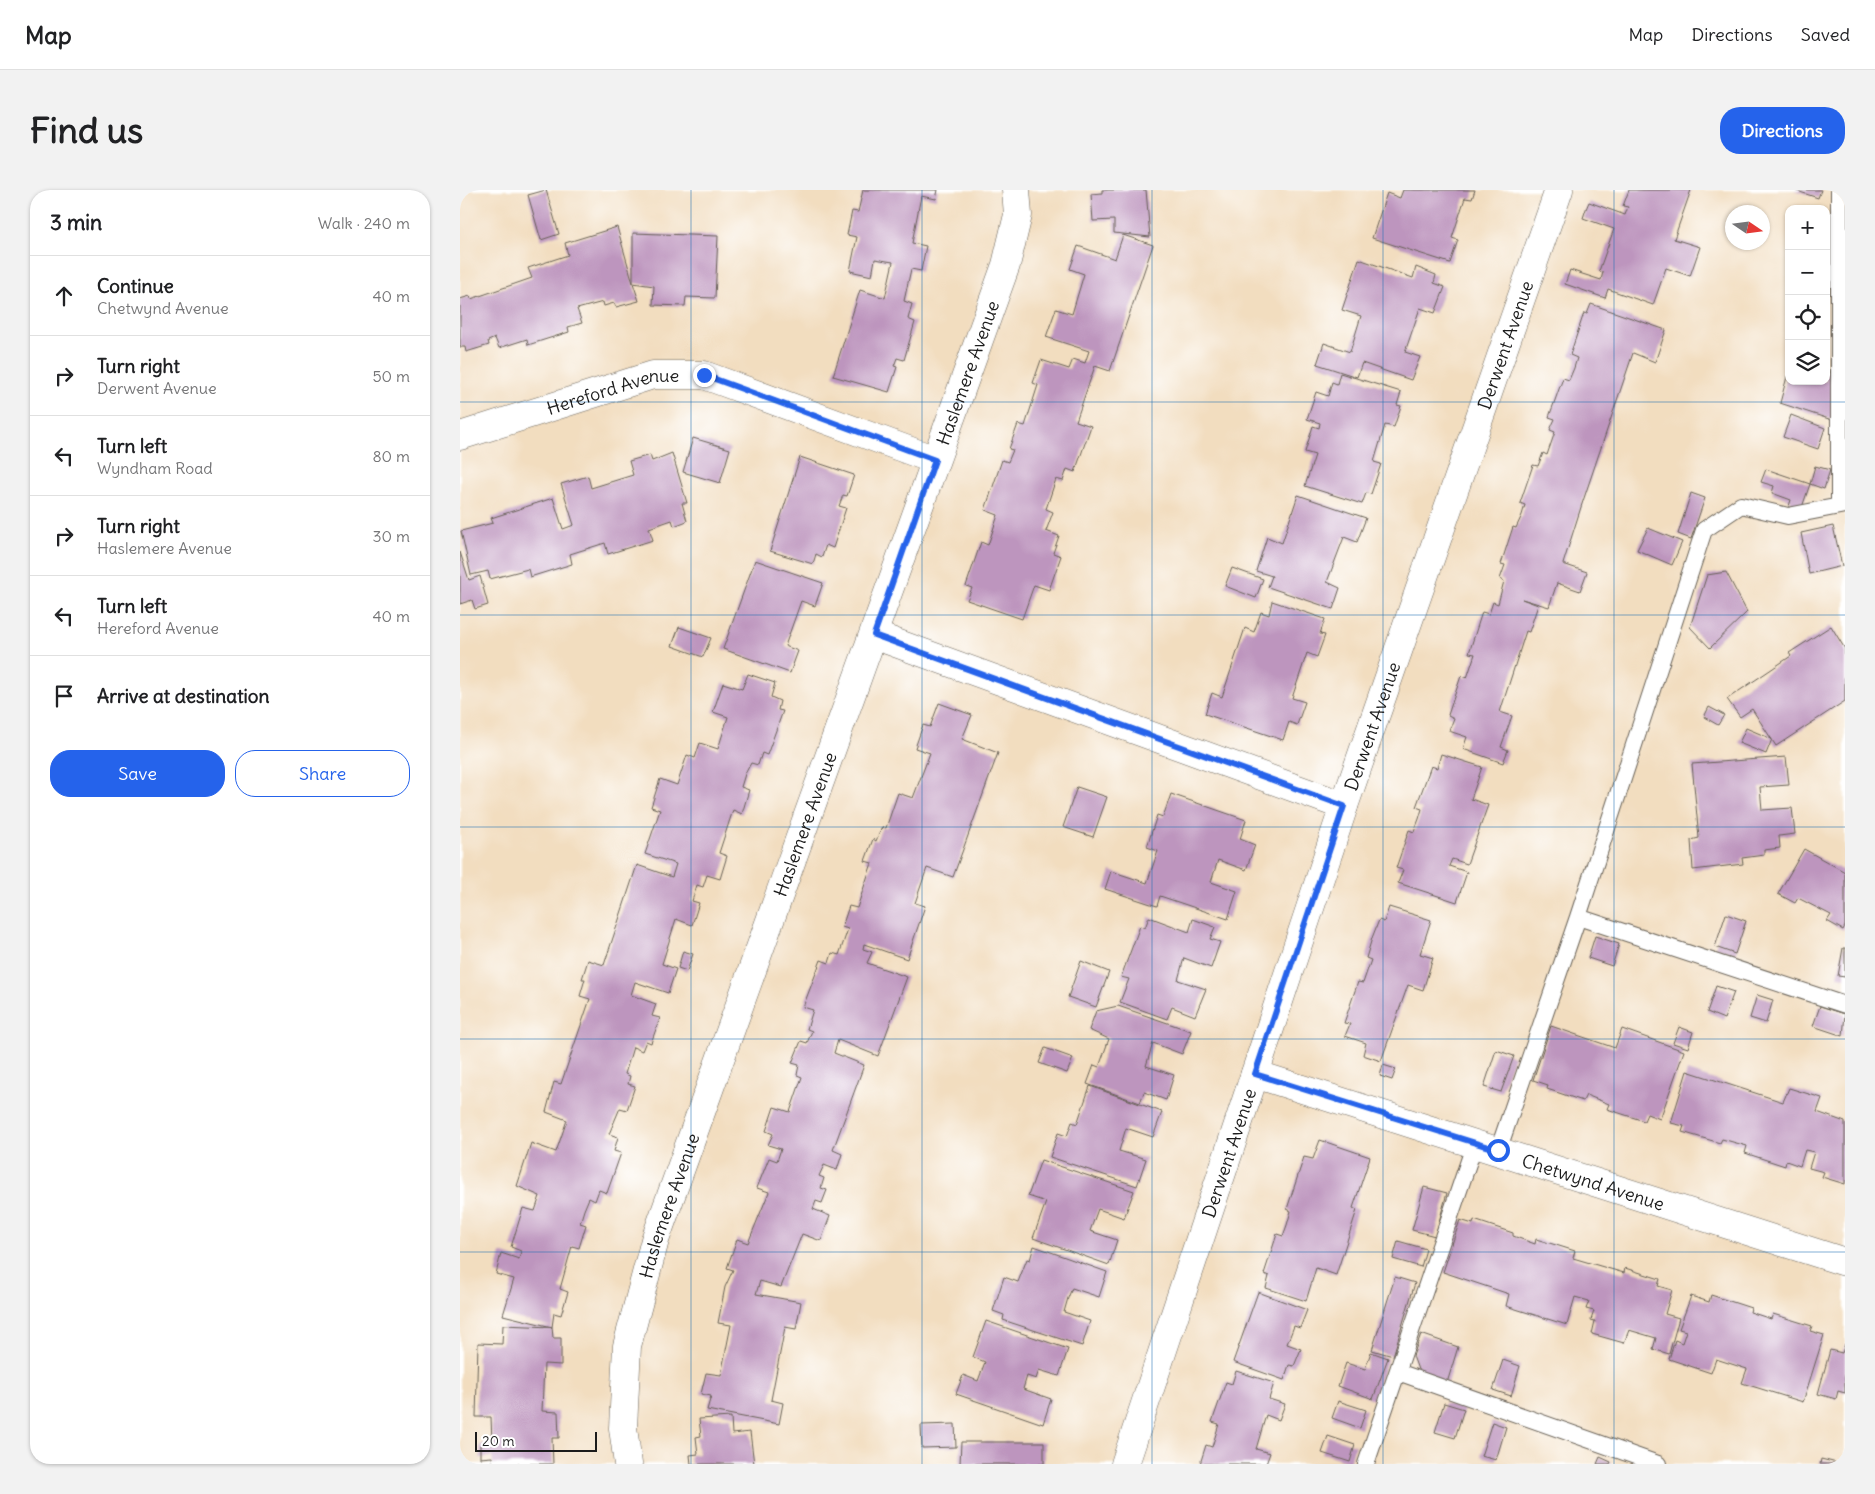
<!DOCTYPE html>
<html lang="en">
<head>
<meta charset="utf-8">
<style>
  :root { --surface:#fff; --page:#f2f2f2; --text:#202124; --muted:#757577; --line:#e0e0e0; --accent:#2563eb }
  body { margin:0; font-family:Delius,sans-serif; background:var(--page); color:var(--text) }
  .controls { position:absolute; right:15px; top:15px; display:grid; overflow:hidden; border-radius:10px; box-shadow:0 1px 4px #0004 }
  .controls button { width:45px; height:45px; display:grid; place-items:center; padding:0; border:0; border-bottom:1px solid var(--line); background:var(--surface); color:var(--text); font:25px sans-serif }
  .compass { position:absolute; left:1265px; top:15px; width:45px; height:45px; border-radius:50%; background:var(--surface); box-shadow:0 1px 4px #0004; rotate:103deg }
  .scale { position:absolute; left:15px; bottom:12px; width:122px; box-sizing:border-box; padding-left:5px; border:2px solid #1c1c1c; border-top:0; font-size:14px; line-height:18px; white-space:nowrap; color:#1c1c1c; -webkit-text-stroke:4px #fff; paint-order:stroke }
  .stop { position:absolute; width:15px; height:15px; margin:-11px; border:4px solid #2563eb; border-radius:50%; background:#fff }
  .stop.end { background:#2563eb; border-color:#fff; box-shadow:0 1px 5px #0008 }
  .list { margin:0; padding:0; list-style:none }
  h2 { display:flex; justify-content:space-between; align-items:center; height:65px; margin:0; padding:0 20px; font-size:21px }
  h2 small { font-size:16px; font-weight:400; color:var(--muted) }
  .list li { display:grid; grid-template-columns:32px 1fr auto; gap:15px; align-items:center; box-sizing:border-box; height:80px; padding:0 20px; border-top:1px solid var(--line) }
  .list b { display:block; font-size:19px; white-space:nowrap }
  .list p { margin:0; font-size:16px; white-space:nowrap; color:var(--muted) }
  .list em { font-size:16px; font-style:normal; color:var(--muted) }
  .actions { display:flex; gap:10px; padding:15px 20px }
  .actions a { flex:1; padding:11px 0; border:1px solid var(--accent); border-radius:20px; text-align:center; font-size:18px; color:var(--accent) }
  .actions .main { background:var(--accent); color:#fff }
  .icon { flex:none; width:28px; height:28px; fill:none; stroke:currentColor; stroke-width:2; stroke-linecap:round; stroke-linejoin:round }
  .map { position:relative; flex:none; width:1385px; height:1274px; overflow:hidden; border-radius:20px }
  header { display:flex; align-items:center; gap:30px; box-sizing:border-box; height:70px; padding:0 25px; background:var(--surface); border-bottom:1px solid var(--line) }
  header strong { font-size:24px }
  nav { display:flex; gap:28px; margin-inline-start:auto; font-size:18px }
  .intro { display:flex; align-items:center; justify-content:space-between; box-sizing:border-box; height:120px; padding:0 30px }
  h1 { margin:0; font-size:35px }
  .button { padding:12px 22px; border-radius:20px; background:var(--accent); color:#fff; font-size:18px; font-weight:700 }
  main { display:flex; gap:30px; padding:0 30px }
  aside { flex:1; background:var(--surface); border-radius:20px; box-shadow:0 1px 4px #0004 }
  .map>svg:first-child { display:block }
  .building { fill:#bd95be }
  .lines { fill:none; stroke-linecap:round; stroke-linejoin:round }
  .service-casing { stroke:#676055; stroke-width:18 }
  .minor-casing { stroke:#676055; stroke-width:29 }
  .service { stroke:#fff; stroke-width:16 }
  .minor { stroke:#fff; stroke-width:28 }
  .route { stroke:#2563eb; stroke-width:6 }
  .grid { fill:none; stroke:#1f6fb2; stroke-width:1; stroke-opacity:0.55 }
  .labels { text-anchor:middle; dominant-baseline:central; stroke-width:4.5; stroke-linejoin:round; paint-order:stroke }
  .street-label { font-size:18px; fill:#1c1c1c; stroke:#fff }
</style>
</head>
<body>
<header>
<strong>Map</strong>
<nav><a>Map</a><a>Directions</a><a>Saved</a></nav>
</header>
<div class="intro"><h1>Find us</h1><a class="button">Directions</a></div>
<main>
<aside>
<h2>3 min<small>Walk · 240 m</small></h2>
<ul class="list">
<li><svg class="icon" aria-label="ahead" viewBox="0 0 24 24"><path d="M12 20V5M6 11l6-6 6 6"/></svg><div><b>Continue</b><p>Chetwynd Avenue</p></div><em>40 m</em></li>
<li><svg class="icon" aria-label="right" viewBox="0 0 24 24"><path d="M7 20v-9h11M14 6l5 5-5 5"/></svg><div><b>Turn right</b><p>Derwent Avenue</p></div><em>50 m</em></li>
<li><svg class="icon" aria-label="left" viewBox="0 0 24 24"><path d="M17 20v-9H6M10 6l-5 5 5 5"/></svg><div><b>Turn left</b><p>Wyndham Road</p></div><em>80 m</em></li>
<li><svg class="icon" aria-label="right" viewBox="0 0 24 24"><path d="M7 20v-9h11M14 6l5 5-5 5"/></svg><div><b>Turn right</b><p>Haslemere Avenue</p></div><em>30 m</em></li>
<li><svg class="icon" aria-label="left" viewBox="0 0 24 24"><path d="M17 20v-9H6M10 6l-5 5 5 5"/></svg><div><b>Turn left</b><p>Hereford Avenue</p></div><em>40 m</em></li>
<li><svg class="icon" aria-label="arrive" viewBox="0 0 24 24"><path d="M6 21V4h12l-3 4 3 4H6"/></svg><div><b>Arrive at destination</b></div></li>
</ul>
<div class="actions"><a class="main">Save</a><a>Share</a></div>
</aside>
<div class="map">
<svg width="1385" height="1274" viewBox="0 0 1385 1274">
  <rect width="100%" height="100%" fill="#fff"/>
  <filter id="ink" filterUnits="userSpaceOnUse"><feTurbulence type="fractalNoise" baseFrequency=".02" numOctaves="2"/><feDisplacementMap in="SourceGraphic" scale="10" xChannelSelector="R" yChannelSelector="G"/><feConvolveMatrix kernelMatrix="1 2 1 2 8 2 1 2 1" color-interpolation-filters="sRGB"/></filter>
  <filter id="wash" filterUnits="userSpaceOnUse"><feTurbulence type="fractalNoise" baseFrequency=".0096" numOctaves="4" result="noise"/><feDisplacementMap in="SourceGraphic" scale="20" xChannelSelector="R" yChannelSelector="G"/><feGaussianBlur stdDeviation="1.12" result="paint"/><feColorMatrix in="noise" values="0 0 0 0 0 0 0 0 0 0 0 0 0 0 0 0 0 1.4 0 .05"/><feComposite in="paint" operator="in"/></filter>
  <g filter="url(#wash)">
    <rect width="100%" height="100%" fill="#f2ddbf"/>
    <g id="blocks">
      <!-- building -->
      <path class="building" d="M86,0L99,44L81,50L68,5Z
        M403,0H478L476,9L461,6L452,53L466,56L461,81L451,79L444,111L452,114L448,129L455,132L444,170L437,168L434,176L437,177L429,202L373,186L400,100L425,108L433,72L415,69L412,86L390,81L397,47L387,45L392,21L398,22Z
        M642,0H686L690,47L654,43V30L633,31L631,4L642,3Z
        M943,0H1015L1012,9L1005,8L992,48L998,50L990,73L912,48L927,3L940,8Z
        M1169,0H1231L1214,49L1240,57L1230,86L1206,78L1193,115L1148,99L1145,108L1105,94L1110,80L1141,90L1143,82L1139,81L1154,39L1123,28L1126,19L1129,12L1165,25L1168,17L1163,16Z
        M1334,0H1361L1358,8Z
        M1366,30H1369V76H1366Z
        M157,37L173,93V43L258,46L255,108L226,107L225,116L193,115L194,96L173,93L179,111L156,117L154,113L144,116L143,112L117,119L122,133L108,137L109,142L68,155L67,149L39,158L35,148L28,151L29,155L6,162L5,157H0V109L10,106L11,109L72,88L68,78L108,65L105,53Z
        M663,45L693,55L650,181L635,176L616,231L631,236L615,282L607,279L603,291L596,289L586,319L593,322L586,341L599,346L593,363L601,366L589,400L574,395L562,429L507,410L512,398L506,396L521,352L528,355L538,325L525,320L542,270L548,272L553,260L549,259L558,234L565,236L578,195L573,193L581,170L609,179L613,169L625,173L629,161L586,147L596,119L612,124L624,84L610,79L618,56L655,69Z
        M899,69L953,88L956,77L976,85L974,93L985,97L975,123L960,118L945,162L960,167L951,190L902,173L897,187L857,174L864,153L890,162L901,126L882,120Z
        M1131,114L1206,140L1195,172L1173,163L1122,314L1103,374L1127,382L1120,401L1097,393L1089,417L1062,409L1078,415L1069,442L1066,441L1040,522L1052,526L1041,557L1048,560L1043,573L1003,559L1007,547L989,541L994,528L988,525L1001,486L1007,488L1015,464L1009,463L1022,422L1029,424L1033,412L1038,414L1044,391L1040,389L1045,375L1041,374L1053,337L1056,338L1062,325L1065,315L1060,313L1073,275L1078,276L1083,263L1087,265L1095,242L1090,240L1095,229L1089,227L1103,188L1109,190L1114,178L1117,168L1110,165L1124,123L1127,124Z
        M1329,179V191H1366V181L1376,184L1372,230L1320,213Z
        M880,183L941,202L937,215L941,216L934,237L925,235L914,272L921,274L911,304L906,303L902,314L845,296L855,265L845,262L853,236L859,238L860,233L847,229L856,202L868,206L872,192L877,194Z
        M1331,225L1365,238L1358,259L1323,247Z
        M233,248L270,259L260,293L223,282Z
        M212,263L227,313H222L227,331L214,336L212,330L189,338L193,350L148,364L145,353L110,364L112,374L70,387L68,379L30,389L28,381L11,385L1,341L33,333L31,328L93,308L103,339L114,335L101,294L128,286L131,298L173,285L169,271L190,265L192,271Z
        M340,267L394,285L387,306L383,305L379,316L386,318L373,358L366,355L362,367L356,364L353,374L310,361Z
        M1355,276L1370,280L1364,299L1350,294L1340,323L1328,319L1331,310L1312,303L1314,296L1301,292L1306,279L1350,294Z
        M1231,303L1245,308L1231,349L1218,344Z
        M838,305L906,328L897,352L884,347L867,392L880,398L873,419L808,397L812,386L796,381L807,347L822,353Z
        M1373,336L1382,376L1349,384L1341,343Z
        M1188,338L1222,352L1212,375L1177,360Z
        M0,362L9,390L20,386L28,415L15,419L12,410L0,414Z
        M295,370L363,393L355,416L341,411L325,456L338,461L330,483L263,459Z
        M772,378L803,389L796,408L765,396Z
        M1266,382L1287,422L1250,458L1230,437L1247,385Z
        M812,411L865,429L860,444L865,445L857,467L847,463L832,508L845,512L837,535L829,532L823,550L745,524L752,503L762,507L785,438L794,442L801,422L809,425Z
        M1371,436L1385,459V511L1316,556L1292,519L1280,527L1267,509L1331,466L1329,463Z
        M219,437L251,448L243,467L212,456Z
        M288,484L315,493L311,507L320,511L318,520L323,521L307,565L302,563L298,575L291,573L285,584L281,597L289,600L282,624L273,620L259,663L267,666L260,689L247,685L243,697L237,695L232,711L239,713L232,735L216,729L202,774L216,779L208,803L175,792L171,805L196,814L192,826L200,828L191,853L186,851L182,861L173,857L165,884L170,886L168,894L175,896L167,920L160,918L149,944L158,947L154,961L161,963L147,1003L139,1000L135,1011L129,1008L124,1020L120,1033L126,1035L119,1058L112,1056L100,1099L108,1102L101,1125L94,1123L92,1137L43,1125L54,1089L36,1084L41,1063L59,1069L61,1061L51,1057L63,1018L75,1021L80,1006L57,996L71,953L96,962L107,930L86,922L94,892L101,894L130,809L120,806L125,789H122L128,770L144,775L177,675L212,687L216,674L185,664L200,620L191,617L200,589L217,595L227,565L235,568L240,553L258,559L268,527L253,522L263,493L282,499Z
        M479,513L512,525L502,549L538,563L493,687L467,678L455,713L465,716L447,769L404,754L403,759L412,762L407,773L447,787L418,866L378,850L374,863L404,875L373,960L382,964L377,980L364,975L359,986L364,988L361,998L367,1000L362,1013L356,1011L353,1019L370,1026L361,1051L342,1044L321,1097L300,1091L296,1104L341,1112L336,1139L325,1137L311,1210L323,1213L319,1234L247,1220L251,1206L241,1204L246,1183L261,1185L271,1135L258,1133L265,1097L273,1080L267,1078L277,1049L288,1053L309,1002L297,998L309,968L317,971L321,959L308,955L313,944L306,941L314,917L330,922L342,887L337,885L339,875L332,873L341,851L347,853L352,841L347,839L353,820L343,817L361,770L369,773L372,763L379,765L388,739L382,737L389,716L397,718L412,673L405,671L413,649L416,651L422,637L426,638L438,603L453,608L470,563L455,558L463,535L470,537Z
        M1249,517L1264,525L1258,535L1244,527Z
        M1286,538L1312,549L1306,564L1279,553Z
        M981,564L1022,577L1011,609L1028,615L1007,674L992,669L989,676L1007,682L997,712L938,693L943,680L936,678L949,640L954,642L959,629L962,619L956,617L971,576L977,578Z
        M1326,567L1329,595L1300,597L1302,620L1332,618L1335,644L1319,646L1320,658L1304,660V665L1282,668L1283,674L1233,680L1231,650L1239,648L1232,574Z
        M617,597L647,607L633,647L603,637Z
        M711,604L786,630L780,649L795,655L786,680L758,670L751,692L777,701L768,729L700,706L697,716L645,699L651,681L687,693L698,661L687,657L697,625L703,627Z
        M1344,659L1385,682V736L1383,740L1367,731L1371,725L1338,708L1335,713L1318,704Z
        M929,717L971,730L960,764L973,768L963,800L948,795L921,871L903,865L906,853L885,846L890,834L884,833L898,792L903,793L911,770L906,768L912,748L919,730L924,732Z
        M1266,724L1286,731L1275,764L1255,757Z
        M689,727L729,742L733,729L755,737L750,749L760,752L751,778L724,768L718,790L746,799L735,826L712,817L707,829L660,812L669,789L661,787L680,736L685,738Z
        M1135,746L1159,754L1152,776L1128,768Z
        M1383,758H1385V787L1378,786Z
        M223,761L233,764L227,781L218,778Z
        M621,771L649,782L636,817L608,807Z
        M1256,796L1274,802L1264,829L1247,822Z
        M1297,805L1313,810L1306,833L1290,828Z
        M658,816L731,841L722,864L693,853L686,876L714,885L706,910L684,902L680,913L627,894L634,875L639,877L649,849L629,840L636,821Z
        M1360,816L1385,824L1383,846L1353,836Z
        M1091,836L1155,858L1162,839L1224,861L1200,929L1187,924L1184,931L1147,919L1149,914L1126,905L1123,911L1087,899L1088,895L1073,890Z
        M1219,837L1233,842L1228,858L1213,853Z
        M585,858L613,868L607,883L579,873Z
        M1036,860L1054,866L1041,902L1024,897Z
        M923,875L936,879L932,890L920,886Z
        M1227,881L1323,912L1329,898L1362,908L1357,922L1385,932V994L1362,987L1364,982L1349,978L1354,962L1345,960L1340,976L1326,971L1325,976L1285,963L1287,956L1262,949L1260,953L1222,942L1224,936L1211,933Z
        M630,896L702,922L693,947L666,938L659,961L686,969L677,996L590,967L598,943L607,946L612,932L617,934Z
        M860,950L910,967L893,1018L897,1020L876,1085L856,1078L846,1111L806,1098L809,1086L804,1084L817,1044L823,1046L827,1035L831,1021L827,1019L844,967L853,969Z
        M581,970L674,1001L664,1028L638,1019L630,1041L657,1050L649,1075L573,1048L586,1012L568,1006Z
        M964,997L987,1003L975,1046L952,1040Z
        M1000,1030L1013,1034L1014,1030L1053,1043V1046L1075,1054L1076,1049L1096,1055L1115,1061L1113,1068L1164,1083L1165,1078L1200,1089L1198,1096L1212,1100L1205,1124L1219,1128L1209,1164L1193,1159L1196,1148L1169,1140L1164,1153L1132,1144L1135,1131L1131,1130L1134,1121L1126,1119L1129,1111L1115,1107L1107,1135L1046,1116L1049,1104L983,1082Z
        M938,1051L966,1059L961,1077L933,1069Z
        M574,1056L647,1082L639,1107L612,1098L608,1108L604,1122L630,1131L622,1156L543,1130L544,1125L533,1121L544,1087L558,1092L567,1069L570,1070Z
        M935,1087L955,1093L933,1166L912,1160Z
        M798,1102L847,1120L840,1138L834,1136L827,1154L841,1159L834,1176L829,1175L824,1190L773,1172Z
        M1251,1105L1291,1118L1290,1122L1311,1129L1313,1124L1352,1136L1350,1141L1364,1145L1343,1212L1282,1193L1287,1179L1256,1169L1251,1183L1209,1169L1215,1150L1222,1153L1226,1141L1219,1139L1231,1106L1249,1112Z
        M526,1131L608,1159L599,1186L579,1180L576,1189L567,1186L563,1199L591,1209L583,1234L496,1204L503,1185L518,1191L525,1172L513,1167Z
        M43,1135L92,1137L93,1148H101V1175L84,1174L82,1221L98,1222L99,1248H92L93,1274H33L32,1267L20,1268V1255L32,1254L31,1227H16L18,1153L42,1154Z
        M961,1144L998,1157L987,1193L960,1185L953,1166Z
        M1385,1154V1203L1378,1201L1376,1209L1358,1204L1370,1160L1382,1163Z
        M911,1162L928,1168L913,1209L878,1196L886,1173L905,1179Z
        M1043,1170L1060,1176L1051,1206L1033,1200Z
        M776,1181L814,1193L809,1209L825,1214L819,1230L806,1225L796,1259L810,1263L806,1274H740L746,1255L752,1257L759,1234L752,1232L766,1192L772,1194Z
        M878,1211L906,1220L900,1238L872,1228Z
        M984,1213L1004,1219L995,1248L975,1242Z
        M271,1227L272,1244L290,1242L294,1274H231L230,1265L238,1264L236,1247L241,1246L239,1229Z
        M1032,1232L1046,1237L1036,1270L1021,1266Z
        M495,1234L496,1257L462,1258L461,1235Z
        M868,1246L895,1255L890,1272L862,1263Z
        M501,1252H584V1274H500Z
        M1140,1267L1151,1272L1150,1274H1137Z
        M1361,1269L1377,1273V1274H1360Z"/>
    </g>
  </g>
  <g filter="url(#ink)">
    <use href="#blocks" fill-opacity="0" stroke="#676055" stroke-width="1"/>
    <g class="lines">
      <!-- service casing -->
      <g class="service-casing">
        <path id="service" d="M1379,0V315
          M1118,727L1385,815
          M1038,961L1118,727L1244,340L1281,315L1328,326L1385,315
          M938,1182L1198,1274
          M906,1274L1015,953"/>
      </g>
      <!-- minor casing -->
      <g class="minor-casing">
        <g id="minor">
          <path id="s1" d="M0,246L193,185H244L475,270"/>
          <path d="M414,445L884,616"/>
          <path id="s2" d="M795,884L1385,1072"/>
          <path id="s3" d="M168,1274L163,1238L167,1156L195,1050L546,75L558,25L556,0"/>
          <path id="s4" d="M665,1274L884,616L1099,0"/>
        </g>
      </g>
      <!-- service -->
      <use href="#service" class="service"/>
      <!-- minor -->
      <use href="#minor" class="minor"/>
    </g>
  </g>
  <g class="lines" filter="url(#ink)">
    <!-- route -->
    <path class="route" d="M244,185L475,270L414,445L884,616L795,884L1038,960"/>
  </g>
  <!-- grid -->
  <path class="grid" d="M231,0V1274M462,0V1274M692,0V1274M923,0V1274M1154,0V1274M0,212H1385M0,425H1385M0,637H1385M0,849H1385M0,1062H1385"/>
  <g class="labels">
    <!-- street labels -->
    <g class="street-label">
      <text stroke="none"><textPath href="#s4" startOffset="1182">Derwent Avenue</textPath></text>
      <text stroke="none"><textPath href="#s3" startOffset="1150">Haslemere Avenue</textPath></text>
      <text stroke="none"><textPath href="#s1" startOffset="160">Hereford Avenue</textPath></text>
      <text stroke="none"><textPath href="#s4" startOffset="778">Derwent Avenue</textPath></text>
      <text stroke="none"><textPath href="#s3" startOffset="670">Haslemere Avenue</textPath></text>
      <text stroke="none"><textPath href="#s4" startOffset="328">Derwent Avenue</textPath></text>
      <text stroke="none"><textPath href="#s2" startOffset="355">Chetwynd Avenue</textPath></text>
      <text stroke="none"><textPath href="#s3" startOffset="265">Haslemere Avenue</textPath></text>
    </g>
  </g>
</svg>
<div class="controls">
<button>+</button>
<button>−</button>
<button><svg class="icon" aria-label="locate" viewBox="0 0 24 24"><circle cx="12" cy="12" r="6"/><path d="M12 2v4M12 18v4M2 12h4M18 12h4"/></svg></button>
<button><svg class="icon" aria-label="layers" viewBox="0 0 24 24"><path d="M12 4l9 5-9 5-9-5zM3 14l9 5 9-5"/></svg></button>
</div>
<svg class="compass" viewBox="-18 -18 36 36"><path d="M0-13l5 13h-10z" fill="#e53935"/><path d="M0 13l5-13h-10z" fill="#757577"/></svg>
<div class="scale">20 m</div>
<div class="stop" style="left:1038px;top:960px"></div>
<div class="stop end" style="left:244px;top:185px"></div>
</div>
</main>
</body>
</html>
